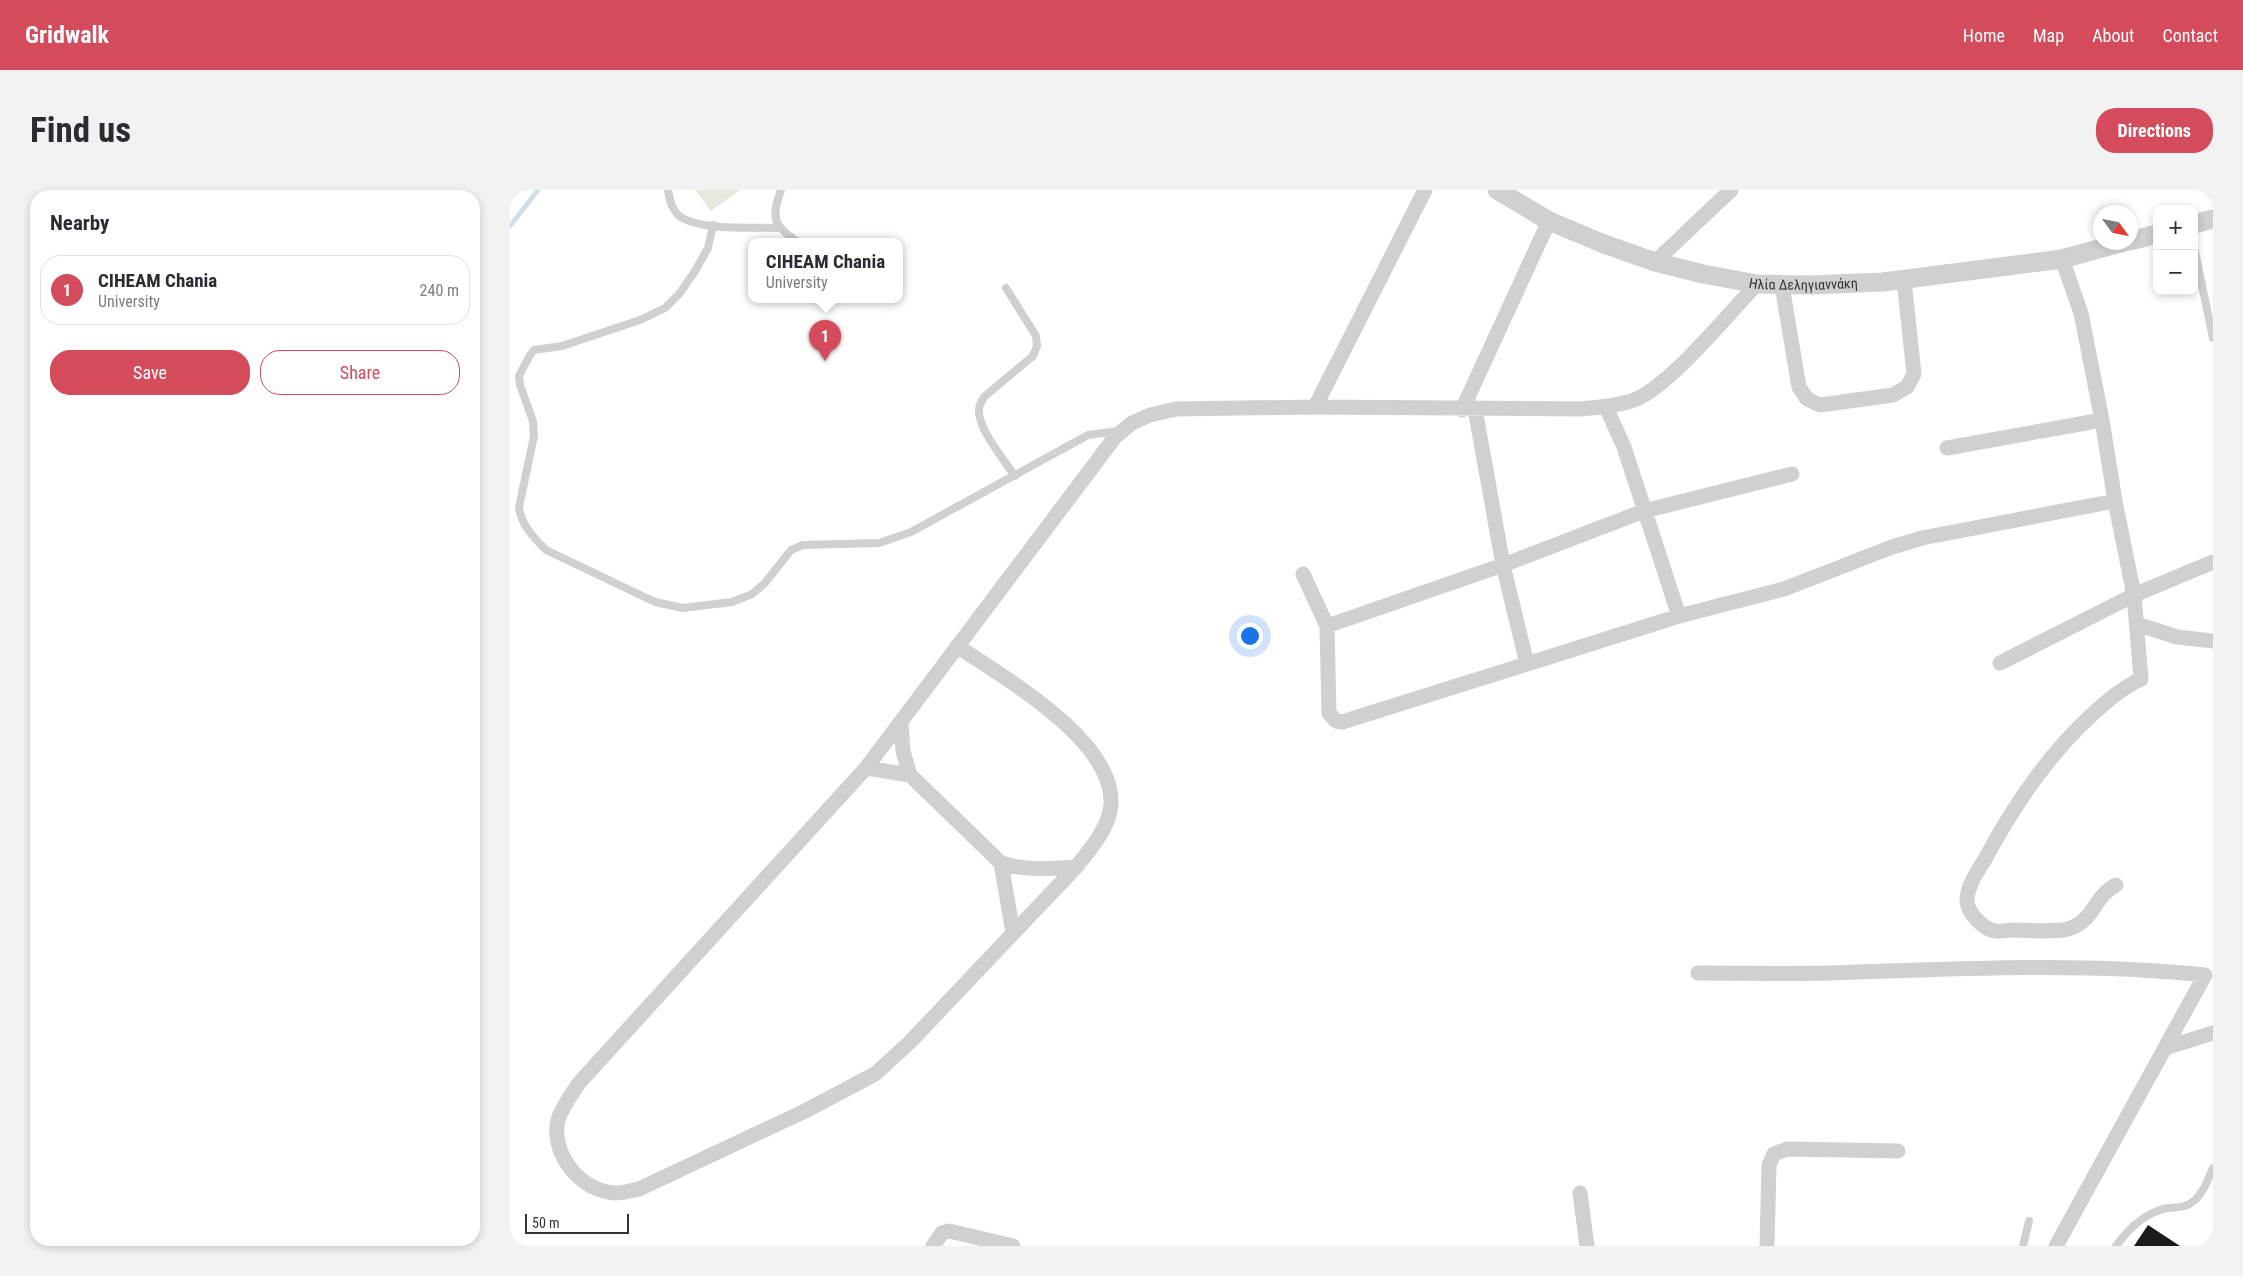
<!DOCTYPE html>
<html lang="en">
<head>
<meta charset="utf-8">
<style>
  :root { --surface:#fff; --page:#f2f2f3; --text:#2b2b33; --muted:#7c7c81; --line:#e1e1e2; --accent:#d44b5c }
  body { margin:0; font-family:"Roboto Condensed",sans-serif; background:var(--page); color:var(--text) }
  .controls { position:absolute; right:15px; top:15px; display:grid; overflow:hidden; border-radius:10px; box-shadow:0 2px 8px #0003 }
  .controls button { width:45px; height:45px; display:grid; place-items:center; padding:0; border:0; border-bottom:1px solid var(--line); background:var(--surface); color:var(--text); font:25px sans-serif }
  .compass { position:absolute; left:1583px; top:15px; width:45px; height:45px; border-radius:50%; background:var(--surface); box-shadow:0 2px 8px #0003; rotate:123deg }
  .scale { position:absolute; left:15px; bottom:12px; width:104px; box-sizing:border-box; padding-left:5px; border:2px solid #333; border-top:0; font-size:14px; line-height:18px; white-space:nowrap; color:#333; -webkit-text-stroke:4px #fff; paint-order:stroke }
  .you { position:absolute; left:739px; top:445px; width:18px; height:18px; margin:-12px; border:4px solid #fff; border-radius:50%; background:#1a73e8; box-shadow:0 0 0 8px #1a73e833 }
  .badge { display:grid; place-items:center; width:32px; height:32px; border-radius:50%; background:var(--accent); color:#fff; font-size:16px; font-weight:700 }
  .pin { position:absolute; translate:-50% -41px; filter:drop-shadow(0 1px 2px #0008) }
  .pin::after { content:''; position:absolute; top:26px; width:18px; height:15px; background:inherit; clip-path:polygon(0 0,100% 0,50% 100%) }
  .popup { position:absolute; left:238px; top:48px; width:155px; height:65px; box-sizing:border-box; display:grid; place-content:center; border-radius:10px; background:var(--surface); filter:drop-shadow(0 1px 4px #0005); font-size:16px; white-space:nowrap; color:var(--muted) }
  .popup b { font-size:19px; color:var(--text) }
  .popup::after { content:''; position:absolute; left:50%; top:100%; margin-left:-10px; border:10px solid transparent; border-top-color:var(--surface) }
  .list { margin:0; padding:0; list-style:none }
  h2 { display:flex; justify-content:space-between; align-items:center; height:65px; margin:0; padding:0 20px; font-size:21px }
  h2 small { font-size:16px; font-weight:400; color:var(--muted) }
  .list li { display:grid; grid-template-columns:32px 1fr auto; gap:15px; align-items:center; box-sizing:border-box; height:70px; margin:0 10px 10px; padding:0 10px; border:1px solid var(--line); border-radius:20px }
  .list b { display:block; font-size:19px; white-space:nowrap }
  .list p { margin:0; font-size:16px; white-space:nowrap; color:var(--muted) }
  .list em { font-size:16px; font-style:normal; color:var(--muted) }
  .actions { display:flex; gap:10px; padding:15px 20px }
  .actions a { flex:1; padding:11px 0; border:1px solid var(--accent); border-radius:20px; text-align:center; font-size:18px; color:var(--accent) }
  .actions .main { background:var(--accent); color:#fff }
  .map { position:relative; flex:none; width:1703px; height:1056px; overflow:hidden; border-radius:20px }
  header { display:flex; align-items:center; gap:30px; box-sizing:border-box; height:70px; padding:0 25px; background:var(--accent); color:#fff }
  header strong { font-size:24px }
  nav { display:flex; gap:28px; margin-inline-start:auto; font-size:18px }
  .intro { display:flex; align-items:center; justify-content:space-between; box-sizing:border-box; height:120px; padding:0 30px }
  h1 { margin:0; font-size:35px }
  .button { padding:12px 22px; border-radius:20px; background:var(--accent); color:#fff; font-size:18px; font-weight:700 }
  main { display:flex; gap:30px; padding:0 30px }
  aside { flex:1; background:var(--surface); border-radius:20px; box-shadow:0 2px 8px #0003 }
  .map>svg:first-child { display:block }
  .green { fill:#e3e9dd }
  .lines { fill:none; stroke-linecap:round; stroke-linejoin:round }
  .stream { stroke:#ccdee7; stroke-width:4.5 }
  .building { fill:#1a1a1a }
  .service { stroke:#d0d0d0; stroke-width:8 }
  .minor { stroke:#d0d0d0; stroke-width:15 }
  .tertiary { stroke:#d0d0d0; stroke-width:19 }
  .labels { text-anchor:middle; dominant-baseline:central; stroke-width:5; stroke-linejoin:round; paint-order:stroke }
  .street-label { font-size:14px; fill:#333; stroke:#fff }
</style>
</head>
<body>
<header>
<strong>Gridwalk</strong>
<nav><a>Home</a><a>Map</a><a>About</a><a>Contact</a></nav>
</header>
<div class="intro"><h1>Find us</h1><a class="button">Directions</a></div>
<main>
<aside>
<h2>Nearby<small></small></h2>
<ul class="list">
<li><span class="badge">1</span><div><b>CIHEAM Chania</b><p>University</p></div><em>240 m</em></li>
</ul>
<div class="actions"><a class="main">Save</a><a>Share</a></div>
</aside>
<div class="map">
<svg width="1703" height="1056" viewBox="0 0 1703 1056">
  <rect width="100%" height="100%" fill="#fff"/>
  <!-- green -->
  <path class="green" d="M185,0H230L201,21Z"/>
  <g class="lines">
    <!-- stream -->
    <path class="stream" d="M0,36L28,0"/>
  </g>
  <!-- building -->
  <path class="building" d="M1638,1035L1670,1056H1624Z"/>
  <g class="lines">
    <!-- service -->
    <path class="service" d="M158,0C160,10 161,18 168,25C187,41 244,37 269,38
      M271,0C261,28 263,36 288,52
      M203,35L198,58L185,81L170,103L155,118L130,130L52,156L24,160L20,165L9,186L10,195L23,231L24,246L9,317C11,335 24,348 36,360L145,412L173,418L222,412L242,404L255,393L281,360L293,355L369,353L401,342L578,245L608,241
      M1684,57L1703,148
      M496,98L526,146L527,156L523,166L475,206C472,210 469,214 469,220C468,239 494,270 505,286
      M1513,1056L1519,1031
      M1606,1056C1619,1038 1635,1022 1658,1018C1669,1017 1677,1018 1686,1009C1695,1000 1698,989 1703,978"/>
    <!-- minor -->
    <path class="minor" d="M1552,69L1571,123L1592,230L1605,311L1624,405L1631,489C1608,500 1590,517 1571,535C1532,574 1500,622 1474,671C1467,682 1458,695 1457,709C1456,722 1473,739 1485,741C1490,742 1496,740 1501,740C1515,740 1549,743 1561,738C1585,729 1584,706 1606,695
      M1145,72L1221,0
      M1272,96L1289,197L1297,209L1310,215L1383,205L1397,197L1404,184L1394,90
      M805,217L915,0
      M1096,217L1114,257L1169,426
      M965,219L993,375L1017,474L1169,426L1274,399L1382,357L1412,348L1605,311
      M952,220L1039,31
      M1437,258L1592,230
      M793,384L817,436L993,375L1134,321L1282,284
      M1627,434L1667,447L1703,451
      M817,436L819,523L826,531L832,532L1017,474
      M447,456C494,488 605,550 601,615C599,638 580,660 566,677L399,853L365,884L295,921L129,999C122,1000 114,1003 106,1003C71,1002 40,964 48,930C52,917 62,904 69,893L356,578L605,247L622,233L640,225L666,219L805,217L1071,219C1089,217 1108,216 1124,210C1159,197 1219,123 1247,94
      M1490,473L1624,405L1703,372
      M391,533L393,561L400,585L491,673C516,681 540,679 566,677
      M356,578L400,585
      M491,673L503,743
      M1188,783C1232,783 1276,784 1320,783C1445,779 1571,772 1695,785L1546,1056
      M1655,858L1703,843
      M1070,1003L1077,1056
      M423,1056L432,1043L439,1041L503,1056
      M1257,1056L1259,975L1264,964L1277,959L1388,961"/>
    <!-- tertiary -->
    <g class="tertiary">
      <path id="s1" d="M987,0L1039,31L1094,54L1145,72L1193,84L1247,94L1300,95L1373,92L1552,69L1614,52"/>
      <path d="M1684,34L1703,29"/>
      <path d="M1620,51L1647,44"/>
    </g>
  </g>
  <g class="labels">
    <!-- street labels -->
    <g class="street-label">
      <text stroke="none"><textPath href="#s1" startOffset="325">Ηλία Δεληγιαννάκη</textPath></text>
    </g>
  </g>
</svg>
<div class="controls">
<button>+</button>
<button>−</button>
</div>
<svg class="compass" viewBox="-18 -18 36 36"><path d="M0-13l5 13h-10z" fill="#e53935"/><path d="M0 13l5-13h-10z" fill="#7c7c81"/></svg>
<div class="scale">50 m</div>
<div class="you"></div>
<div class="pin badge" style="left:315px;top:171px">1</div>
<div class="popup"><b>CIHEAM Chania</b>University</div>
</div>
</main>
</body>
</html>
